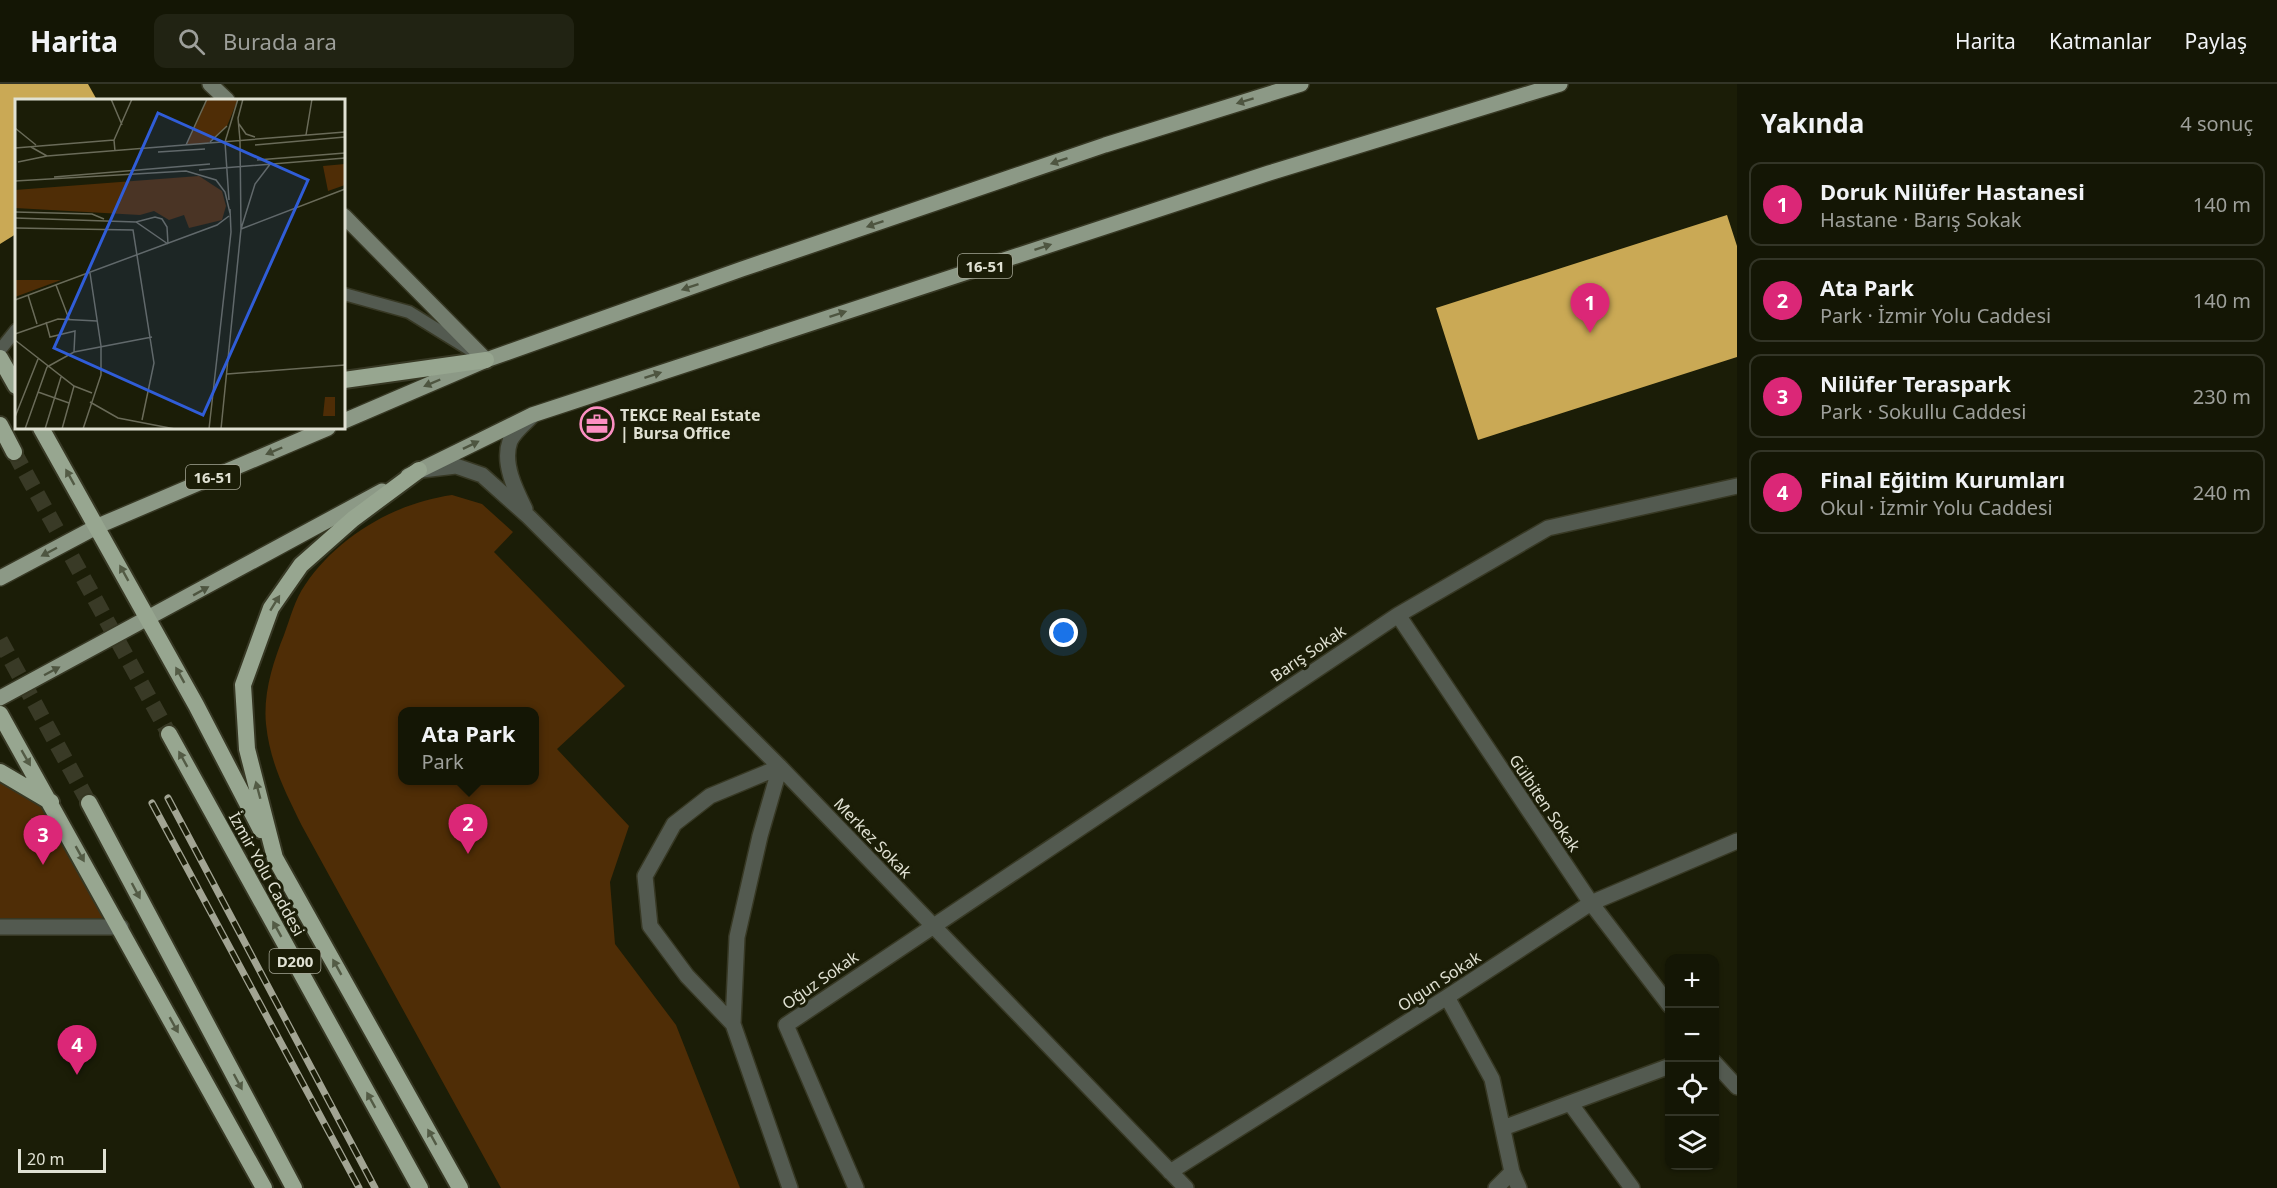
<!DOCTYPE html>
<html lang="tr">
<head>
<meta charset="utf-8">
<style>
  :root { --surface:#141605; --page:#212313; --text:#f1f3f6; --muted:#9d9f9a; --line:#333527; --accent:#db2777 }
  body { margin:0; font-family:"Noto Sans",sans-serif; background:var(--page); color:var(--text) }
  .controls { position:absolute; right:18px; bottom:18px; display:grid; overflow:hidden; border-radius:12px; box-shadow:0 2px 4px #0004 }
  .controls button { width:54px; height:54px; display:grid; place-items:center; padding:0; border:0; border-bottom:2px solid var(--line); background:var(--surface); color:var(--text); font:30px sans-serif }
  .scale { position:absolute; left:18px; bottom:15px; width:88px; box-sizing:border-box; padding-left:6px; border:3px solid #e0e1d3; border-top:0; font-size:16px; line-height:21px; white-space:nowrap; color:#e0e1d3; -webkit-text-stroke:4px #1b1d07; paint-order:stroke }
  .you { position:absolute; left:1064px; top:549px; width:21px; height:21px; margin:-15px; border:4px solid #fff; border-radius:50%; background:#1a73e8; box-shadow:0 0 0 9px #1a73e833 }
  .badge { display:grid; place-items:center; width:39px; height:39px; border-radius:50%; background:var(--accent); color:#fff; font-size:20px; font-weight:700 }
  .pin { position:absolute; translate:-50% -50px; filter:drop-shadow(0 2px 3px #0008) }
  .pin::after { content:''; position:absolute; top:32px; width:21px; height:18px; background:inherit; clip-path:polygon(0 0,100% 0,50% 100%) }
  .popup { position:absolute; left:398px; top:623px; width:141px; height:78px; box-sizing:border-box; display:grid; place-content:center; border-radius:12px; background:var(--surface); filter:drop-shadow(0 2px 4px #0005); font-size:20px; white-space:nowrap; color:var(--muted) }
  .popup b { font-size:22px; color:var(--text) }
  .popup::after { content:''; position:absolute; left:50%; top:100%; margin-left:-12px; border:12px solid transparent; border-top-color:var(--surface) }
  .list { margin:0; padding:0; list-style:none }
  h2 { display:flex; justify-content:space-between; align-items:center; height:78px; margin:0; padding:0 24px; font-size:26px }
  h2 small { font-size:20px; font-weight:400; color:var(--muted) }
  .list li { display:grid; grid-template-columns:39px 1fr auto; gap:18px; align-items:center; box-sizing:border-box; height:84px; margin:0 12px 12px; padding:0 12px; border:2px solid var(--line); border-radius:12px }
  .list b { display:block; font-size:22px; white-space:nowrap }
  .list p { margin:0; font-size:20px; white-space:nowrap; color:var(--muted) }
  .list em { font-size:20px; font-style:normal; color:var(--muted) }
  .icon { flex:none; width:33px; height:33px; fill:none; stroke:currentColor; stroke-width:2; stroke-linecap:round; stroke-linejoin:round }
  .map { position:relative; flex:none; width:1737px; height:1104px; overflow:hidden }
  header { display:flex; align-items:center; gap:36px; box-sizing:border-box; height:84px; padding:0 30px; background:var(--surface); border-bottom:2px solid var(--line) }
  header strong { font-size:28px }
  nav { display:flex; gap:33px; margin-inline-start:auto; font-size:21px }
  .search { width:420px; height:54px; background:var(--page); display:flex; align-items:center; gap:15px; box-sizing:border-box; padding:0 21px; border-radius:12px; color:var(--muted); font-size:22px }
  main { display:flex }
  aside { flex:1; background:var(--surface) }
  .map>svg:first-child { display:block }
  .green { fill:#4f2d06; fill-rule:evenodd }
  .building { fill:#caa955 }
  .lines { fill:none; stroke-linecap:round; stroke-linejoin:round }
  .trunk-tunnel { stroke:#393a26; stroke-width:16; stroke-dasharray:16 8; stroke-linecap:butt }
  .service-casing { stroke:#373824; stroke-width:15 }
  .minor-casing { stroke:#373824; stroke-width:18 }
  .secondary-casing { stroke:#373824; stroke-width:18 }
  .primary-casing { stroke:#373824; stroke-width:18 }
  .trunk-casing { stroke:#373824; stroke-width:20 }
  .service { stroke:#535a50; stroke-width:12 }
  .minor { stroke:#535a50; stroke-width:15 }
  .secondary { stroke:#737d6e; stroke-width:15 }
  .primary { stroke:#8c9986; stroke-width:15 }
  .trunk { stroke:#97a690; stroke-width:16 }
  .rail-casing { stroke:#a2a493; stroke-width:7 }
  .rail { stroke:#1b1d07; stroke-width:4.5; stroke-dasharray:14; stroke-linecap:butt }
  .oneway { fill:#4e5540 }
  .oneway2 { fill:#535b45 }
  .labels { text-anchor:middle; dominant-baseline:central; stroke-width:6; stroke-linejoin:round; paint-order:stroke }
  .shield { fill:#1b1d07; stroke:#a5a696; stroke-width:1.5 }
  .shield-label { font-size:15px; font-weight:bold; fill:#e0e1d3 }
  .poi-label { font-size:16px; font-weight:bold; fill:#e0e1d3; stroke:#1b1d07; text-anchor:start }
  .street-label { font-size:16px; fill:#e0e1d3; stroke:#1b1d07 }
  .inset-road { fill:none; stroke:#6a6b59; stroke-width:1.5 }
  .view { fill:#305dd8; fill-opacity:0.15; stroke:#305dd8; stroke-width:3 }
  .inset-edge { fill:none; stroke:#e0e1d3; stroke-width:3 }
</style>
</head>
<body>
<header>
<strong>Harita</strong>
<div class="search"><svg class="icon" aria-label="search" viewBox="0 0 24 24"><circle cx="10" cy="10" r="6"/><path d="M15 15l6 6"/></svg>Burada ara</div>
<nav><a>Harita</a><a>Katmanlar</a><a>Paylaş</a></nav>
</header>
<main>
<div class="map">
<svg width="1737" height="1104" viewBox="0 0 1737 1104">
  <rect width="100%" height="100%" fill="#1b1d07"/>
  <!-- green -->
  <path class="green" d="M452,411L482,420L513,448L494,468L625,602L557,665L629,742L610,798L615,860L676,941L740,1104H501L302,742C285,707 270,679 266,640C263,610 273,578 284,551C290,535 295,515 305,501C338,452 395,419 452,411ZM402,628H534V696H402Z
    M0,688L52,719L121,843H0Z"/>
  <!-- building -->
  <path class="building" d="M0,0H88L97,16H16V150L0,160Z
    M1727,131L1737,162V273L1478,356L1436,224Z"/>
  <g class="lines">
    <!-- trunk-tunnel -->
    <path class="trunk-tunnel" d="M14,368L169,650
      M0,556L89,719"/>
    <!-- service casing -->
    <g class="service-casing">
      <path id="service" d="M344,210L409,228L472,267
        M0,266L16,246"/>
    </g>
    <!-- minor casing -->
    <g class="minor-casing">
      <path id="minor" d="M422,386L456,382L482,391L529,433L780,683L1186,1104
        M525,425C515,405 502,379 510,357C514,348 525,339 532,332
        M1398,531L1591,819L1670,922
        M780,683L760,752L737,853L733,940L790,1104
        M0,843H121
        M1447,913L1492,995L1512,1088L1519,1104
        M733,940L687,892L650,842L645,792L674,740L710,712L780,683
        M1714,978L1737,1003
        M1503,1044L1570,1019
        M1170,1088L1447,913L1591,819L1737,757
        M856,1104L786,941L1398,531L1548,444L1737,402
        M1496,1104L1512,1088
        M1632,1104L1570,1019L1670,982"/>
    </g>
    <!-- secondary casing -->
    <g class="secondary-casing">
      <path id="secondary" d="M210,0L227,16
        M344,132L486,276"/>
    </g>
    <!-- primary casing -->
    <g class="primary-casing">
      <path id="primary" d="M344,337L486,276L742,185L1105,61L1301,0
        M408,392L532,331L1269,89L1560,0
        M0,494L98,442L328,344
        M0,614L382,407"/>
    </g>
    <!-- trunk casing -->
    <g class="trunk-casing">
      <path id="trunk" d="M0,274L16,302
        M344,296L486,276
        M0,341L14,368
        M41,344L196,621L261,746
        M419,386L353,435L301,481L271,524L243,601L247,665L275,774L460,1104
        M0,630L264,1104
        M169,650L420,1104
        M0,688L51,718
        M89,719L294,1104"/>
    </g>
    <!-- service -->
    <use href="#service" class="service"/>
    <!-- minor -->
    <use href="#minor" class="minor"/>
    <!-- secondary -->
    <use href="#secondary" class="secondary"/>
    <!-- primary -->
    <use href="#primary" class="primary"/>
    <!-- trunk -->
    <use href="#trunk" class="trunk"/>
    <!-- rail casing -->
    <g class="rail-casing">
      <path id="rail" d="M168,714L375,1104
        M152,719L359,1104"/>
    </g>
    <!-- rail -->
    <use href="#rail" class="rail"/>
  </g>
  <!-- one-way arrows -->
  <defs><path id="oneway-solid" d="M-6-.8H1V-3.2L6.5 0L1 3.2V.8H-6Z" transform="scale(1.5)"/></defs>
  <g class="oneway">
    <use href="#oneway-solid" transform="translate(1245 17) rotate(163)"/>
    <use href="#oneway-solid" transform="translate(1059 77) rotate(161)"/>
    <use href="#oneway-solid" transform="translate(875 140) rotate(161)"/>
    <use href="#oneway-solid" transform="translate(1043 163) rotate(-18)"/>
    <use href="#oneway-solid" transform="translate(690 203) rotate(161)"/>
    <use href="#oneway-solid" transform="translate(838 230) rotate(-18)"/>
    <use href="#oneway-solid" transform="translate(653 291) rotate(-18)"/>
    <use href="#oneway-solid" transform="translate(432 299) rotate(157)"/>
    <use href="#oneway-solid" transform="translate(471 361) rotate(-26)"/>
    <use href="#oneway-solid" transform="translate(274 367) rotate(157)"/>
    <use href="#oneway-solid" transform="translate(49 468) rotate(152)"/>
    <use href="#oneway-solid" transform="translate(201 507) rotate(-29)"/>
    <use href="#oneway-solid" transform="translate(52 587) rotate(-28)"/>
  </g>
  <g class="oneway2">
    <use href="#oneway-solid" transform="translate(70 393) rotate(-119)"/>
    <use href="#oneway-solid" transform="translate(124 489) rotate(-119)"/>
    <use href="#oneway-solid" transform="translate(275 519) rotate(-58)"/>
    <use href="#oneway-solid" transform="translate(180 591) rotate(-119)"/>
    <use href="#oneway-solid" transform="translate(26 674) rotate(60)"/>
    <use href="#oneway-solid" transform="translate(183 675) rotate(-119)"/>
    <use href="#oneway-solid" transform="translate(258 706) rotate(-105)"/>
    <use href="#oneway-solid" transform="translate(80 770) rotate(61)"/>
    <use href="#oneway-solid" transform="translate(136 807) rotate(62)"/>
    <use href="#oneway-solid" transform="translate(277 845) rotate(-119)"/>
    <use href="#oneway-solid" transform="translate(337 883) rotate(-119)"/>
    <use href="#oneway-solid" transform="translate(174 941) rotate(61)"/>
    <use href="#oneway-solid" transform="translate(238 998) rotate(62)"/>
    <use href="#oneway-solid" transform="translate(371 1016) rotate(-119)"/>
    <use href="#oneway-solid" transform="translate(432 1053) rotate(-119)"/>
  </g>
  <!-- icons -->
  <defs>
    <g id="office-ring" transform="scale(1.725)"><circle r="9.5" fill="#1b1d07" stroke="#fc8fc2" stroke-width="1.5"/><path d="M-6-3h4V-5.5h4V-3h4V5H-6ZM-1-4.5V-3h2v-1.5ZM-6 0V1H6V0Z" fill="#fc8fc2"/></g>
  </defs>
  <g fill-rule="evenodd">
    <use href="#office-ring" x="597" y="340"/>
  </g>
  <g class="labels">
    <!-- shield labels -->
    <g class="shield">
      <rect x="958" y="170" width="54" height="24" rx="4.5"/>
      <rect x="186" y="381" width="54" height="24" rx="4.5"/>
      <rect x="269.5" y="865" width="51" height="24" rx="4.5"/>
    </g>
    <g class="shield-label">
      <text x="985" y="182">16-51</text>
      <text x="213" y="393">16-51</text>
      <text x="295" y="877">D200</text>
    </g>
    <!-- poi labels -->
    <g class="poi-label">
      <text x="620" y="331">TEKCE Real Estate<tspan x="620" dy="18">| Bursa Office</tspan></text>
    </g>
    <!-- street labels -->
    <g class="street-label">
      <text transform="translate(1308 569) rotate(-34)">Barış Sokak</text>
      <text transform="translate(1545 719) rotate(56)">Gülbiten Sokak</text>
      <text transform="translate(873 754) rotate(46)">Merkez Sokak</text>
      <text transform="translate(267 790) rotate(61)">İzmir Yolu Caddesi</text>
      <text transform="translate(820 896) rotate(-35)">Oğuz Sokak</text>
      <text transform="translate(1439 897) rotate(-33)">Olgun Sokak</text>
    </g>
  </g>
  <!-- overview -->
  <g transform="translate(15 15)">
    <rect width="330" height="330" fill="#1b1d07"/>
    <path d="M192,0H223L212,27L192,45L171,46ZM330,65V86L313,92L308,67ZM184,77L207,92L211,107L207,121L174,129L169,116L154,121L139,112L125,116L0,109V91ZM0,181H46L0,198ZM310,298H320V317H308Z" fill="#4f2d06"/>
    <path class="inset-road" d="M96,0L107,26M224,25L231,35L240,38M0,29L21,46M291,36L297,0M225,41L223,19L228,0M195,43L212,27M210,43L223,0M210,43L214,101M171,46L192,0M240,46L330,38M16,48L32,57M0,49L99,41M100,52L99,41L117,0M143,53L190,50M242,61L330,54M3,63L32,57L330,33M184,71L330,59M39,78L195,65M0,82L171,72L201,81L210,93L215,114M0,113L77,115L89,120M0,119L121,123L153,145M121,123L140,118L147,120L152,128L153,145M0,129L118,131L139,264L127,321M226,130L330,90M226,130L240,85L256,64M41,186L54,220M13,196L22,225M0,201L202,126L214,117M31,223L35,238L60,232L59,253M0,235L43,220L82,222M0,241L59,287L77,294M32,268L59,253L137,238M212,275L330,266M23,293L54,304M75,303L103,319L160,330M0,318L23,260M10,330L32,268M30,330L46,278M47,330L59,287M68,330L86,276V247L75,174M194,330L216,133L215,110M206,330L226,130L225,41"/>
    <path class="view" d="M143,14L293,81L188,316L39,249Z"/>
    <rect width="330" height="330" class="inset-edge"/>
  </g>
</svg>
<div class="controls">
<button>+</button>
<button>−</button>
<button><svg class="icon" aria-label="locate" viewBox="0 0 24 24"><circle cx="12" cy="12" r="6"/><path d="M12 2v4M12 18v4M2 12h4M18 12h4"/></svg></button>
<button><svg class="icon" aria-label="layers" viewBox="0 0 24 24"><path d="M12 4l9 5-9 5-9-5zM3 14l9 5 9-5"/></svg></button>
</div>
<div class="scale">20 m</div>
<div class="you"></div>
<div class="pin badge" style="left:1590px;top:249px">1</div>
<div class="pin badge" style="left:468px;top:770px">2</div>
<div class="popup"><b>Ata Park</b>Park</div>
<div class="pin badge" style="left:43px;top:781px">3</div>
<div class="pin badge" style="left:77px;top:991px">4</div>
</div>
<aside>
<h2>Yakında<small>4 sonuç</small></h2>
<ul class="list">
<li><span class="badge">1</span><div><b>Doruk Nilüfer Hastanesi</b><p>Hastane · Barış Sokak</p></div><em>140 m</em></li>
<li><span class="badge">2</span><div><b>Ata Park</b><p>Park · İzmir Yolu Caddesi</p></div><em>140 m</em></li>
<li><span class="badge">3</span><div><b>Nilüfer Teraspark</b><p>Park · Sokullu Caddesi</p></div><em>230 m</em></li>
<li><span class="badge">4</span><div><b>Final Eğitim Kurumları</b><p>Okul · İzmir Yolu Caddesi</p></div><em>240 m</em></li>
</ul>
</aside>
</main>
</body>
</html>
